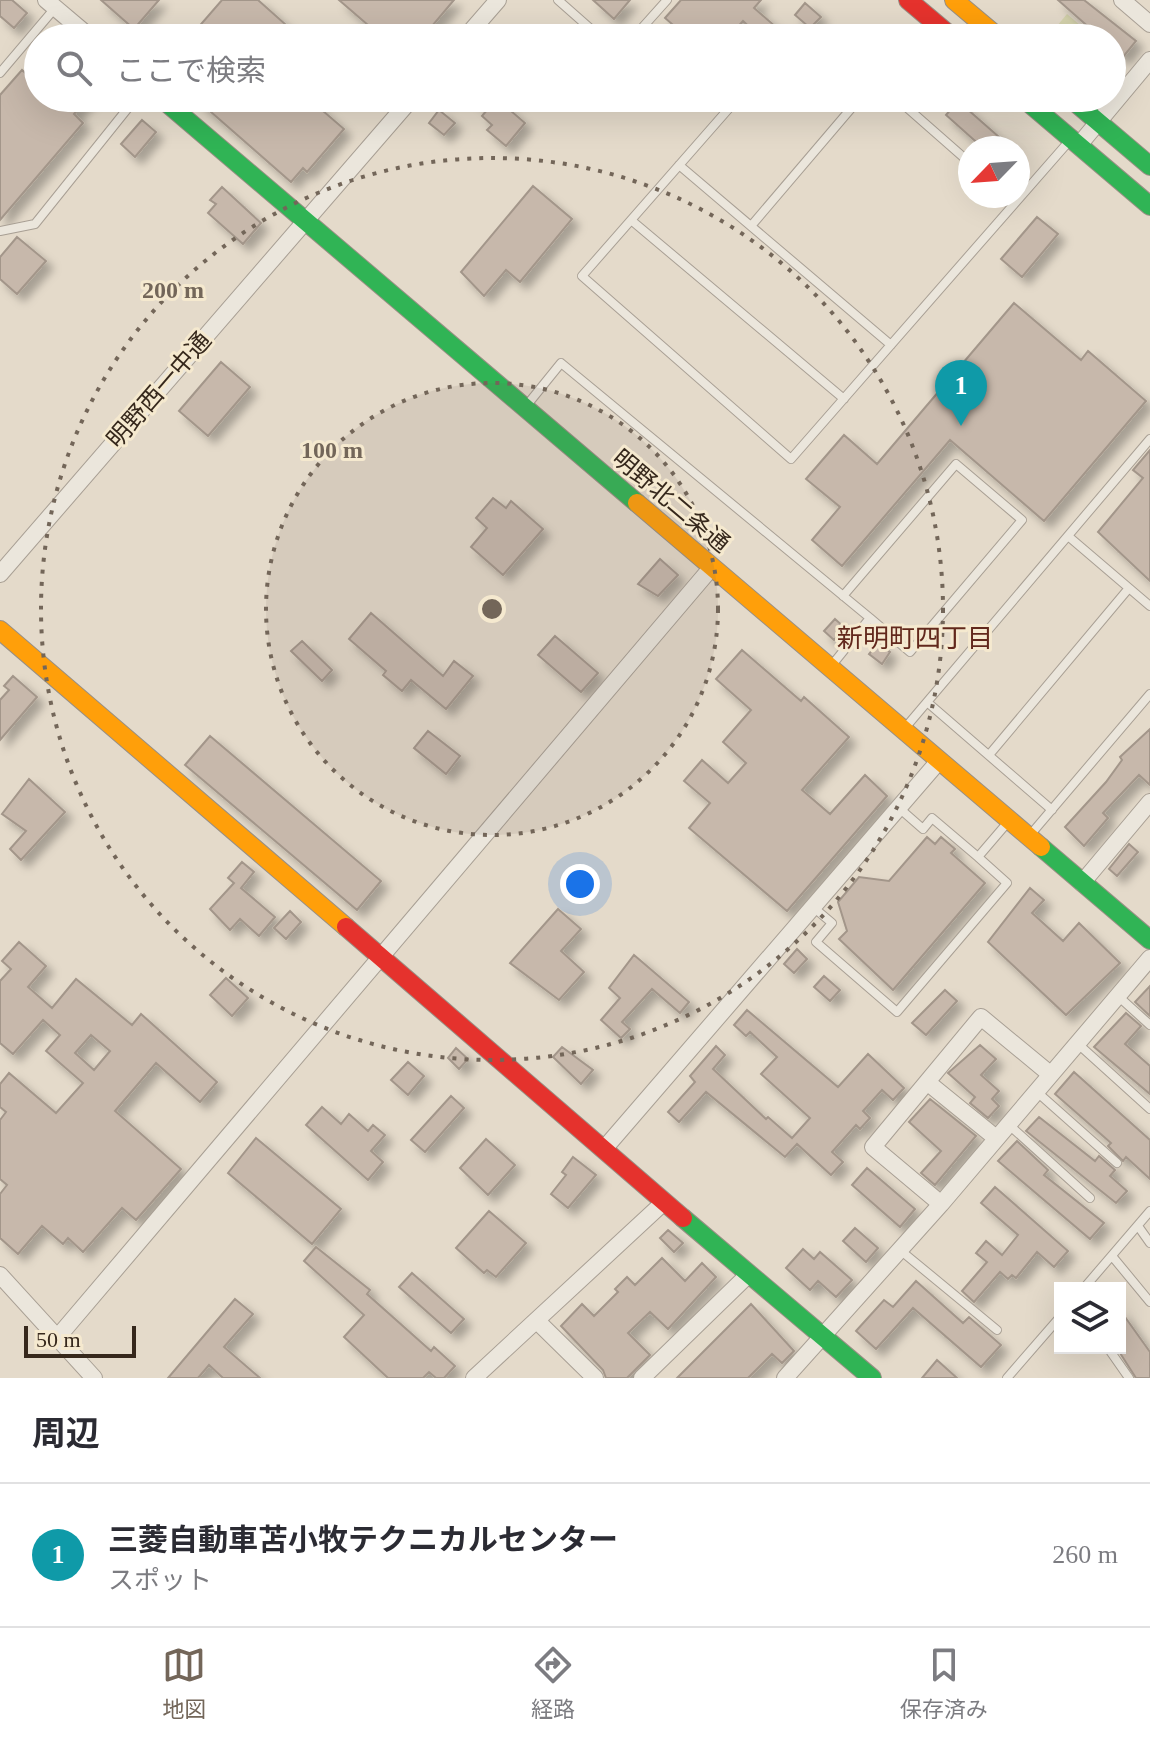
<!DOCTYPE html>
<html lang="ja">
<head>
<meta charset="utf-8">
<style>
  :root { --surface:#fff; --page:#f7f7f7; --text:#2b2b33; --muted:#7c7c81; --line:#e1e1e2; --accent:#736659 }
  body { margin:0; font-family:"Times New Roman","Noto Sans JP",serif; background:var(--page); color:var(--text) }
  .controls { position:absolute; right:24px; bottom:24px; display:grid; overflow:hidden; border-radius:0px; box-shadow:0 8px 32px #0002 }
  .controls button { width:72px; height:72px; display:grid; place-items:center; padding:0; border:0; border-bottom:2px solid var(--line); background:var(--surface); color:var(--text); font:40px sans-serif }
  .compass { position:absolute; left:958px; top:136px; width:72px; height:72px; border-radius:50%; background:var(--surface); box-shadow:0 8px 32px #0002; rotate:245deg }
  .scale { position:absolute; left:24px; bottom:20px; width:112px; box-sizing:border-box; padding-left:8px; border:4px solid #36281c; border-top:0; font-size:22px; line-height:28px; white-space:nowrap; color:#36281c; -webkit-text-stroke:6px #f5e9cf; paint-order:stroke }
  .you { position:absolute; left:580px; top:884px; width:28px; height:28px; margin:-20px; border:6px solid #fff; border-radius:50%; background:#1a73e8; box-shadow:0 0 0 12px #1a73e833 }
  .badge { display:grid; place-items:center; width:52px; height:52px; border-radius:50%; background:var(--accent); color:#fff; font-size:26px; font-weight:700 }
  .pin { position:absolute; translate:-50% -66px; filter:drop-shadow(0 2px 4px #0008) }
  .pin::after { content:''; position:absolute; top:42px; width:28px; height:24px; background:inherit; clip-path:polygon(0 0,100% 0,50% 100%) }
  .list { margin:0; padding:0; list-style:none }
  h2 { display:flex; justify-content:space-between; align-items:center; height:104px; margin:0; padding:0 32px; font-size:34px }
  h2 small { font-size:26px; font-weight:400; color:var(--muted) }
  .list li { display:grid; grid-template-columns:52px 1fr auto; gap:24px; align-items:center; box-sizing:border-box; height:144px; padding:0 32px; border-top:2px solid var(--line) }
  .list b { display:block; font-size:30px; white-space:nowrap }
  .list p { margin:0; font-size:26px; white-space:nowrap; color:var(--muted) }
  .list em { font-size:26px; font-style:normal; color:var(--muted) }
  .icon { flex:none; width:44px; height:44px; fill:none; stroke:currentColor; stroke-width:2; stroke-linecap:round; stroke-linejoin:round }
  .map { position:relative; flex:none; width:1150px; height:1378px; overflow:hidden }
  .search { position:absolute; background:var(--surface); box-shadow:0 8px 32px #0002; left:24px; right:24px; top:24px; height:88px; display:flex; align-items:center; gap:20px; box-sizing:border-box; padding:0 28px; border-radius:44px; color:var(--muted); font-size:30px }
  .sheet { height:248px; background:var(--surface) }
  nav { display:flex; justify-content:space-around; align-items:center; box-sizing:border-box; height:112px; border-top:2px solid var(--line); background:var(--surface); font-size:22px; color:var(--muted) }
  nav a { display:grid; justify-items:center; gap:4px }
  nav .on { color:var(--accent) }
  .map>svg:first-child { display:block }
  .green { fill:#d4d2ac }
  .building { fill:#c7b8ab; stroke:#a3968a; stroke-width:2; fill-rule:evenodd; filter:url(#shadow) }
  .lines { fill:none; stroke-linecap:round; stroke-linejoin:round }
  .lane-casing { stroke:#a89f94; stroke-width:10 }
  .street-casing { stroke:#a89f94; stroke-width:18 }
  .fast-casing { stroke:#988f84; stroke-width:20 }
  .slow-casing { stroke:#988f84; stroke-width:20 }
  .jam-casing { stroke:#988f84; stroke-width:20 }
  .lane { stroke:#ebe6dc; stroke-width:8 }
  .street { stroke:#ebe6dc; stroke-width:16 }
  .fast { stroke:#30b455; stroke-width:18 }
  .slow { stroke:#ff9f0a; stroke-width:18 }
  .jam { stroke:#e5322d; stroke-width:18 }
  .ring { fill:none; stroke:#736659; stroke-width:4; stroke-dasharray:4 8 }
  .labels { text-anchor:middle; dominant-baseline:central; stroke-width:6; stroke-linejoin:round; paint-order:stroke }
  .street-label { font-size:24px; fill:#36281c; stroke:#f5e9cf }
  .neighbourhood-label { font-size:26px; fill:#62281c; stroke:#f5e9cf }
  .centre { fill:#736659; stroke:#f5e9cf; stroke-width:4 }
  .ring-label { font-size:24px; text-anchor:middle; font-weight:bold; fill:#736659; stroke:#f5e9cf; stroke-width:6; stroke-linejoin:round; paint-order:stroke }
</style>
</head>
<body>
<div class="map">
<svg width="1150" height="1378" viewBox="0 0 1150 1378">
  <defs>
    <filter id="shadow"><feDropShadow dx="7" dy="7" stdDeviation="4" flood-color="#0004"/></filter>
  </defs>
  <rect width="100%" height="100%" fill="#e4daca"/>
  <!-- green -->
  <path class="green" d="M1067,14L1095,38H1047Z"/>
  <!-- building -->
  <path class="building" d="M0,0H12L27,13L14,28L0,16Z
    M101,0H159L134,29Z
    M222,0H258L285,24L273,38H189Z
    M339,0H454L422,38H383Z
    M593,0H630L614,19Z
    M681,0H761L754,8L776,27L767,38H761L743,21L728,38H688L665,18Z
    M1058,0H1084L1136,41L1123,57L1112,48V38H1101Z
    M805,3L821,17L810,28L795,15Z
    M38,68V98H88L74,114L83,123L0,220V95L22,70L30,77Z
    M195,98H308L344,129L307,172L303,168L291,182Z
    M473,98H496L525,123L506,146L487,130L492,125L482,116L487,110Z
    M958,101L999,137L1012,148H983L946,115Z
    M439,110L455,123L444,135L429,123Z
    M142,120L156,132L135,157L121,144Z
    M533,186L572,219L520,282L506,270L484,296L461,272Z
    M222,187L261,223L243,244L208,213L216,204L210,200Z
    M1037,217L1058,234L1022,277L1001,259Z
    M17,237L46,261L17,294L0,279V257Z
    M1014,303L1081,360L1088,351L1146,401L1044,521L950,440L842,566L812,540L840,507L806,479L844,435L877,464Z
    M221,362L250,387L208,436L179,411Z
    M1150,450V581L1098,532L1143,478L1133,470Z
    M493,498L506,508L511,501L543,529L503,575L471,547L487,528L476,518Z
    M660,559L678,575L658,596L638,584Z
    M371,613L443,676L454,661L473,676L446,709L411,680L402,691L383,675L386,671L349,639Z
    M835,619L845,628L834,640L824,631Z
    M555,636L598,673L581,692L538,655Z
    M302,641L332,670L322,681L291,651Z
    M878,643L890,652L882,664L869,654Z
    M742,650L801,701L804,697L849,737L802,790L830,814L865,775L887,796L787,911L689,828L710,803L684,781L702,760L728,783L746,763L723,742L751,710L716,679Z
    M13,676L37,697L0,740V700L9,690L4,686Z
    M1150,729V785L1139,775L1103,813L1108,818L1084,846L1065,827L1106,782L1122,760L1120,757Z
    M428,731L460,756L446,774L414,748Z
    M210,736L381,881L357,910L185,765Z
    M29,779L65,812L21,860L10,849L26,831L2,814Z
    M927,837L935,844L941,837L955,849L951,853L985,883L893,990L839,939L847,931L838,902L859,877L889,881Z
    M1129,844L1138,852L1117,876L1109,869Z
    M242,862L254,872L241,888L275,917L259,936L240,919L230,930L210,909L234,883L228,878Z
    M1030,888L1044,900L1032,913L1063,941L1079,923L1120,963L1066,1015L988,942Z
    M558,909L581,929L561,951L584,972L559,1000L510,963Z
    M290,911L301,922L286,939L274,928Z
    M19,942L46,966L28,987L52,1008L76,979L132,1025L141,1014L217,1082L200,1102L156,1063L115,1111L181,1169L136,1220L122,1208L83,1252L68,1238L63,1244L42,1226L18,1254L0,1238V1194L7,1185L0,1179V1120L6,1112L0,1107V1084L9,1073L56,1113L83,1083L46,1051L60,1035L43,1020L13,1054L0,1043V981L11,969L2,961ZM91,1035L110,1051L94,1070L75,1053Z
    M797,949L807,959L794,973L784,964Z
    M634,955L689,1002L680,1013L652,989L622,1022L630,1029L621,1038L601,1020L620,998L609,988Z
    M824,976L840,990L830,1001L814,987Z
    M226,978L248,998L232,1016L210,995Z
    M1150,986V1016L1135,1002Z
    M945,990L957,1001L926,1035L912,1023Z
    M747,1010L838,1087L868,1054L904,1088L893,1100L882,1090L863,1111L870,1118L860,1129L856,1125L832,1152L843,1162L831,1175L797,1144L785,1157L706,1092L679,1122L668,1112L695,1082L690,1076L716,1046L725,1055L713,1069L766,1119L768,1117L792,1138L810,1118L761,1074L777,1057L750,1032L746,1036L734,1025Z
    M1126,1013L1141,1026L1125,1044L1150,1066V1094L1094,1047Z
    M980,1045L996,1059L981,1075L999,1091L992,1099L999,1106L988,1118L970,1103L975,1097L948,1073Z
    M562,1047L593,1070L581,1084L553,1057Z
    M456,1048L468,1059L459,1069L448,1058Z
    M408,1062L424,1076L408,1095L391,1080Z
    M1074,1072L1150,1140V1179L1126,1157L1123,1161L1108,1146L1111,1143L1055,1094Z
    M451,1096L464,1108L425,1152L411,1140Z
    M930,1099L976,1136L935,1185L921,1173L941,1151L909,1122Z
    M322,1107L341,1124L349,1114L368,1131L373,1125L385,1135L371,1151L383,1162L368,1180L306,1125Z
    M1039,1117L1095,1161L1099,1156L1115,1170L1110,1176L1127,1191L1116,1203L1026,1131Z
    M256,1138L341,1209L312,1244L228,1173Z
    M486,1139L515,1165L488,1195L460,1168Z
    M1017,1141L1048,1170L1044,1175L1104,1223L1090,1239L998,1161Z
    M573,1157L596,1175L568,1208L551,1194L566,1175L562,1172Z
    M867,1168L915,1209L900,1227L852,1185Z
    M995,1187L1068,1251L1054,1267L1037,1252L1016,1278L1012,1275L1008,1279L1000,1272L974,1302L962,1291L987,1262L976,1253L986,1241L1002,1255L1018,1235L981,1203Z
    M489,1211L526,1243L496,1277L487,1270L484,1273L456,1248Z
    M855,1228L878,1248L866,1262L843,1241Z
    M668,1230L683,1243L674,1252L660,1238Z
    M316,1247L370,1290L367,1294L431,1351L434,1347L455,1366L444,1378H436L429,1372L423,1378H388L344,1337L364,1315L304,1261Z
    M803,1249L814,1259L820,1252L852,1280L836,1297L818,1281L810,1290L786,1268Z
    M662,1258L685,1281L702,1263L716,1277L668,1329L650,1312L628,1333L650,1355L627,1378H606L603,1370L561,1326L582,1304L594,1316L618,1292L615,1289L627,1277L635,1285Z
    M412,1273L464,1319L451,1333L399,1287Z
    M916,1281L963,1323L969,1317L1001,1345L981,1367L913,1308L876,1349L856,1331L884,1300L893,1307Z
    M235,1299L253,1314L224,1347L260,1378H223L209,1365L198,1378H168Z
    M751,1304L794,1351L782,1363L772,1354L748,1378H677Z
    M1120,1310L1150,1352V1378H1136L1120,1353Z
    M937,1360L957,1378H922Z"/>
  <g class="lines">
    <!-- lane casing -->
    <g class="lane-casing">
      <path id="lane" d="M558,0L601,38
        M633,38L667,0
        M790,38L795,33L801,38
        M811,38L818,29L828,38
        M0,73L55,8
        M738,98L582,276L791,459L1071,139
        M896,98L970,163
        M679,165L891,345
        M631,220L844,399
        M751,226L860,98
        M0,231L35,224L136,98
        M527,405L561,363L870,618L832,665
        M1068,536L1150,606
        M843,596L956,464L1022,520L910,652L870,618
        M927,702L1052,810
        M905,728L1150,439
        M989,755L1129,588
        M899,808L923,829L932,818L978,857
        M1031,834L1150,694
        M813,907L832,923L816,942L897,1012L1007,883L978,857L1008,822
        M1118,996L1150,1025
        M1077,1043L1150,1109
        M1037,1092L1117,1163
        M1008,1124L1090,1198
        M1138,1226L1150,1243
        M900,1250L997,1330
        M1112,1256L1150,1302
        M1084,1288L1150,1211
        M1108,1348L1129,1378
        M1007,1378L1060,1317"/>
    </g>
    <!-- street casing -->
    <g class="street-casing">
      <path id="street" d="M46,0L91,38
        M1122,0L1150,24
        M465,38L498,0
        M1079,145L1150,60
        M0,574L412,98
        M1082,883L1150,802
        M927,1082L996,1138
        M604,1149L938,762
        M941,1204L873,1147L981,1017L1050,1074
        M0,1275L94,1378
        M537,1321L595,1378
        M57,1338L712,567
        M474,1378L663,1203
        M642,1378L748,1275
        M785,1378L941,1204L1150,958"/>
    </g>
    <!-- fast casing -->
    <g class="fast-casing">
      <path id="fast" d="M161,98L637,503
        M1023,98L1150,206
        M1070,98L1150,166
        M1041,847L1150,940
        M683,1218L872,1378"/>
    </g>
    <!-- slow casing -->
    <g class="slow-casing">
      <path id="slow" d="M954,0L999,38
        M637,503L1041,847
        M0,630L346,927"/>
    </g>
    <!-- jam casing -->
    <g class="jam-casing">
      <path id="jam" d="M908,0L953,38
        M346,927L683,1218"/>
    </g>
    <!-- lane -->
    <use href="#lane" class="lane"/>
    <!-- street -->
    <use href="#street" class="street"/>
    <!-- fast -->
    <use href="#fast" class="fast"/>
    <!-- slow -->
    <use href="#slow" class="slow"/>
    <!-- jam -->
    <use href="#jam" class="jam"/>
  </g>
  <!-- distance rings -->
  <circle cx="492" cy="609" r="226" fill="#736659" fill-opacity=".12"/>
  <g class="ring">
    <circle cx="492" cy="609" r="226"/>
    <circle cx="492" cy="609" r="451"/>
  </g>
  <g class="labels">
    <!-- street labels -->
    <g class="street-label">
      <text transform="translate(159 390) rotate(-49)">明野西一中通</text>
      <text transform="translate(671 501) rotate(40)">明野北二条通</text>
    </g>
    <!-- neighbourhood labels -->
    <g class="neighbourhood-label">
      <text x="915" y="638">新明町四丁目</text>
    </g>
  </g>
  <circle cx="492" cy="609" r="12" class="centre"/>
  <g class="ring-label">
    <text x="173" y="298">200 m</text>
    <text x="332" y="458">100 m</text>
  </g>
</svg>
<div class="controls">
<button><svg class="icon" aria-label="layers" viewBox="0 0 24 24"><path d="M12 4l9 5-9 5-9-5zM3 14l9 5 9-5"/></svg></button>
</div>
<svg class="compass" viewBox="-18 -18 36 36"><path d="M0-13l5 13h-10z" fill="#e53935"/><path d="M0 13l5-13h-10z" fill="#7c7c81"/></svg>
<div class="scale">50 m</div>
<div class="you"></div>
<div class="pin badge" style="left:961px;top:426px;background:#0f9aa8">1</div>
<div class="search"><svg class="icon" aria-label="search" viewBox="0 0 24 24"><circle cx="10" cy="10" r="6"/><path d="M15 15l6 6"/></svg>ここで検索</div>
</div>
<section class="sheet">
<h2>周辺<small></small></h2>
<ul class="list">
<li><span class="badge" style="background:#0f9aa8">1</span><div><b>三菱自動車苫小牧テクニカルセンター</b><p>スポット</p></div><em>260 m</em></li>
</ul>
</section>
<nav>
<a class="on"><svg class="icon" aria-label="map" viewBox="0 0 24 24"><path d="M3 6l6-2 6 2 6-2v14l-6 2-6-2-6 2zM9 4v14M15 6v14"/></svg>地図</a>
<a><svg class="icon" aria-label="directions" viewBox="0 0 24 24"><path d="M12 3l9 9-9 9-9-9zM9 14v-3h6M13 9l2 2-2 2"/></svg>経路</a>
<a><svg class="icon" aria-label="saved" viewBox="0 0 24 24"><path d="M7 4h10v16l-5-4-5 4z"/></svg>保存済み</a>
</nav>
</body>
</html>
